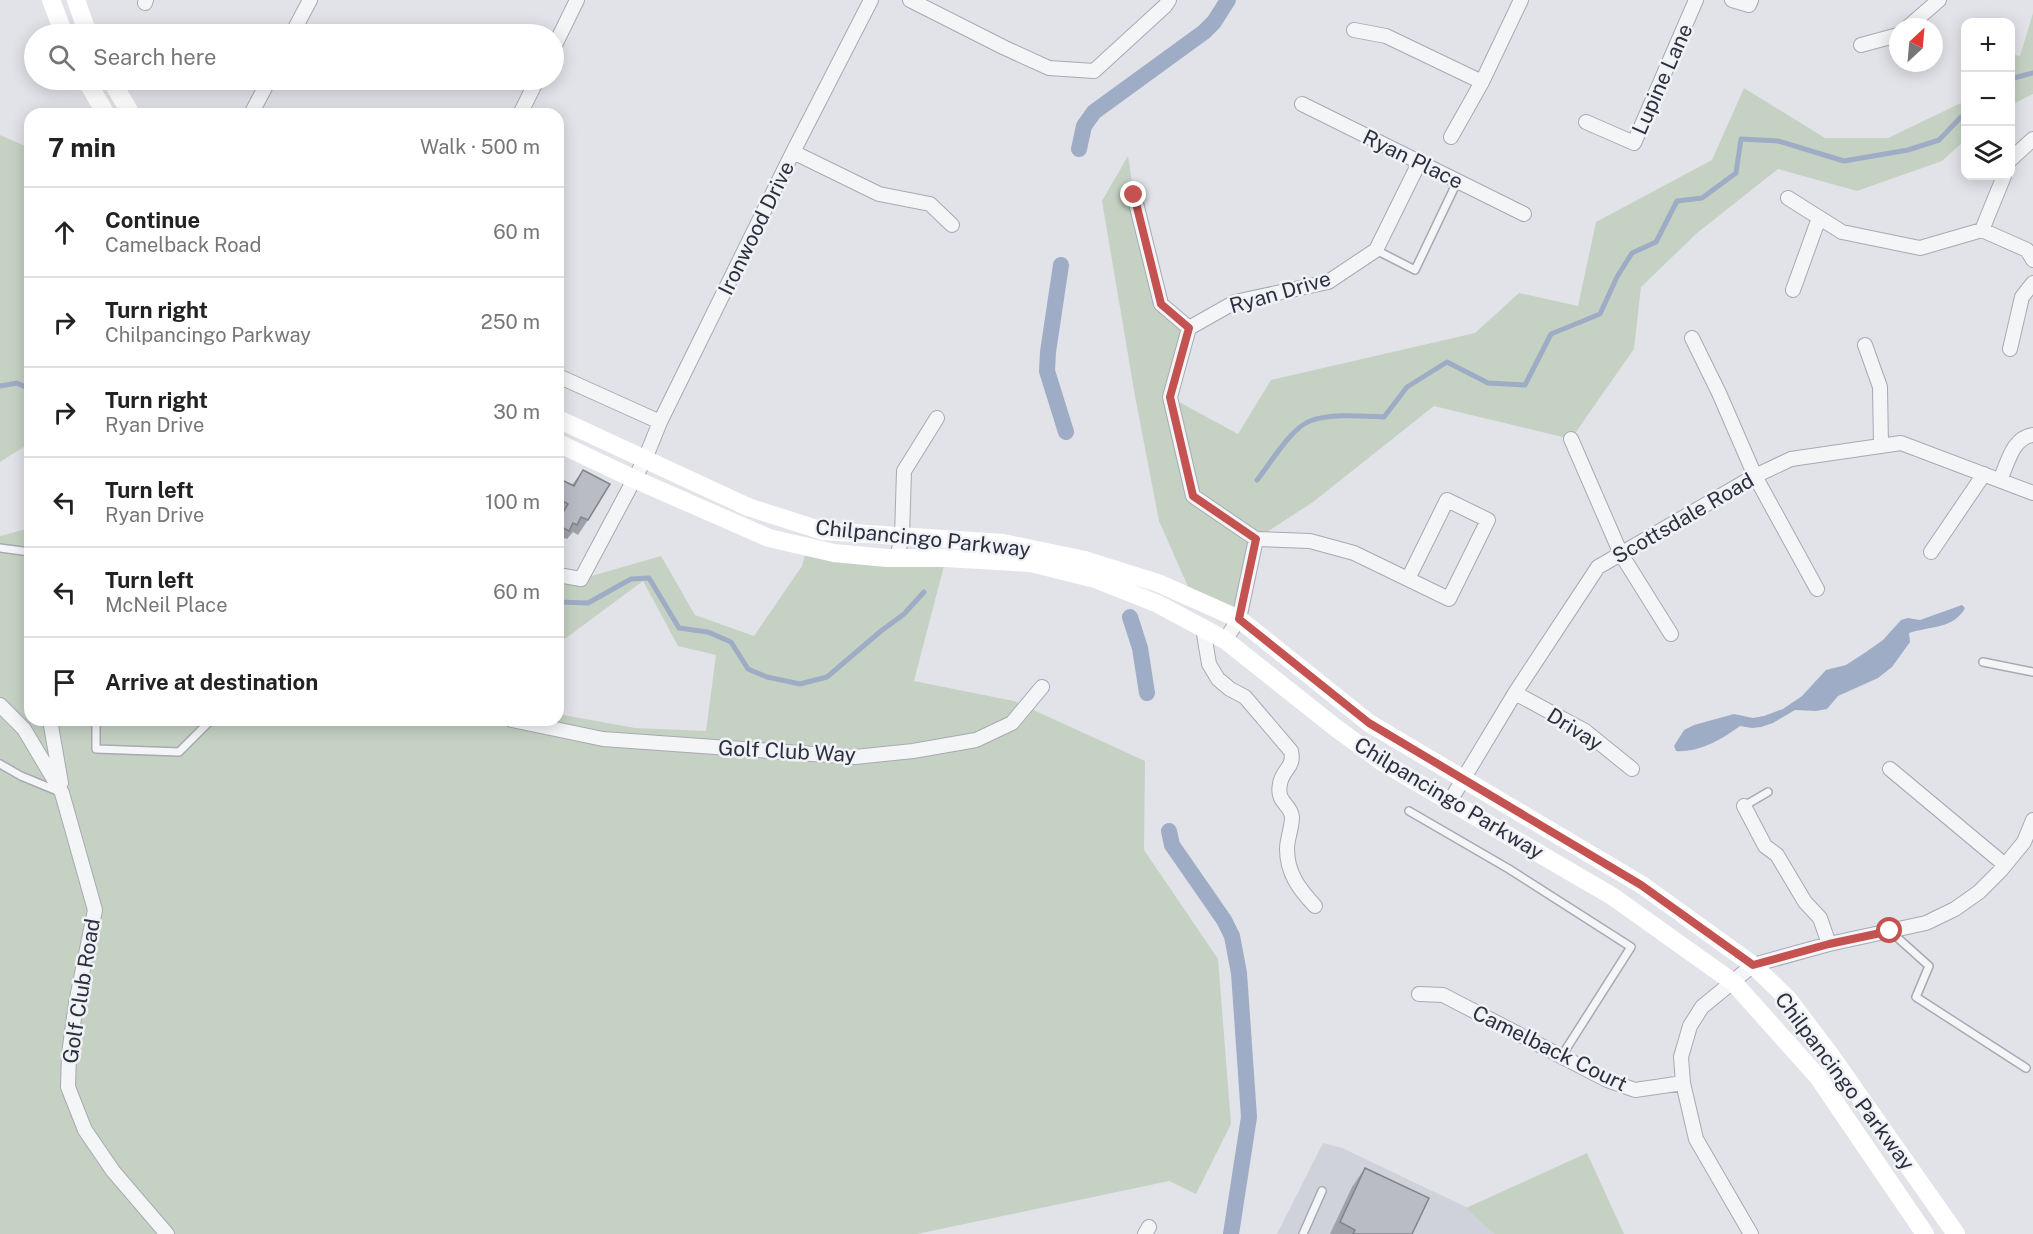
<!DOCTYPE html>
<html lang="en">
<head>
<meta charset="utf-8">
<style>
  :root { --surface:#fff; --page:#f2f2f2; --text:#222; --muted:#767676; --line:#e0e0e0 }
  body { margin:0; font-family:"Public Sans",sans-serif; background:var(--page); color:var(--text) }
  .controls { position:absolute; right:18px; top:18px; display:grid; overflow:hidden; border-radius:12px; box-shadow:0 3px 15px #0003 }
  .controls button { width:54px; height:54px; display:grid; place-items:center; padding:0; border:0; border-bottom:2px solid var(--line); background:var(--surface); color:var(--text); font:30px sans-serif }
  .compass { position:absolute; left:1889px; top:18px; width:54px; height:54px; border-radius:50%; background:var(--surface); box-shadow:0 3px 15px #0003; rotate:26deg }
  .stop { position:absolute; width:18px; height:18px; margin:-14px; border:4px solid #c45251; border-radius:50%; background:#fff }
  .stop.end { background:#c45251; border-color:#fff; box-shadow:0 2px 6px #0008 }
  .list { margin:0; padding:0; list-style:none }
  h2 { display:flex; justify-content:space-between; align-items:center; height:78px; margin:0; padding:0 24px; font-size:26px }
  h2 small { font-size:20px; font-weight:400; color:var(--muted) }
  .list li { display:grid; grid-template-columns:39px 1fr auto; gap:18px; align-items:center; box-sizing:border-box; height:90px; padding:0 24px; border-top:2px solid var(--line) }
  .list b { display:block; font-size:22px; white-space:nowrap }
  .list p { margin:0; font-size:20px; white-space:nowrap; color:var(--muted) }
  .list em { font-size:20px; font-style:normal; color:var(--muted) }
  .icon { flex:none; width:33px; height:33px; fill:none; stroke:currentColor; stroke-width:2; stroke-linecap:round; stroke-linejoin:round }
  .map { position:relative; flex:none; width:2033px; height:1234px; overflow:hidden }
  .search { position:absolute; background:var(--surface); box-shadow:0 3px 15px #0003; left:24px; top:24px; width:540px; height:66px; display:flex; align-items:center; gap:15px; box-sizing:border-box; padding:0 21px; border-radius:33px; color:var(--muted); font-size:22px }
  .panel { position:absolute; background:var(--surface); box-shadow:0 3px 15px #0003; left:24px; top:108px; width:540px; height:618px; border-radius:18px }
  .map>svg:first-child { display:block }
  .built { fill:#d0d2db }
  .green { fill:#c5d2c3 }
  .water { fill:#9facc6 }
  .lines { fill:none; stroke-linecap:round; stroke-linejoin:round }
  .stream { stroke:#9facc6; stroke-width:5 }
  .canal { stroke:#9facc6; stroke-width:16 }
  .lane-casing { stroke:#a7a9b3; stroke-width:10 }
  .street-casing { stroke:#a7a9b3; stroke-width:16 }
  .lane { stroke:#f4f5f7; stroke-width:7 }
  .street { stroke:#f4f5f7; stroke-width:14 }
  .secondary { stroke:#fff; stroke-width:18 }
  .wall { fill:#9fa2a9 }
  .building { fill:#b9bcc5; stroke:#82848a; stroke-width:1.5 }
  .route { stroke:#c45251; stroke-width:8 }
  .labels { text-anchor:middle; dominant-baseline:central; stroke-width:5; stroke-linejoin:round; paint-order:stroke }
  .street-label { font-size:21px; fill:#2b2f3f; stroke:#f1f2f6 }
</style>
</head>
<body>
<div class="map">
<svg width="2033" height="1234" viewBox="0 0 2033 1234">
  <rect width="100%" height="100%" fill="#e2e3e9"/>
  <!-- built -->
  <path class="built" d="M1323,1143L1342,1148L1466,1207L1494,1234H1277Z"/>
  <!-- green -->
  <path class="green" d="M2033,13V94L2011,105V54L2020,56Z
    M1744,88L1825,138H1888L1965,101V140L1942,161L1857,191L1778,169L1697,233L1641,287L1634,349L1571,439L1434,406L1313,502L1256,539L1239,619L1193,598L1159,521L1135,396L1102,201L1128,156L1134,195L1161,304L1189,328L1170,397L1238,434L1271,380L1475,333L1519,293L1578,306L1596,222L1712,160Z
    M0,135L30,148V443L0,462Z
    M30,528V720H558V714L635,728L706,731L716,655L678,646L643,581L558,644V575L581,579L661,556L695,615L754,636L802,566L807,547L946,558L914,681L1014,701L1145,761L1144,850L1218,959L1231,1124L1196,1194L1169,1181L917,1234H0V536Z
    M1587,1153L1624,1234H1494L1466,1208Z"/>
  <!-- water -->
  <path class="water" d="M1962,605L1965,608C1954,629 1930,626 1909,633L1910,642L1892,667L1878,678L1838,696L1827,709L1816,711L1795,710L1773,723L1761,727L1752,728L1740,726C1723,739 1698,753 1676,751L1674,746L1684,730L1694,725L1734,714L1753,718L1764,716L1783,709L1802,696L1826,670L1846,665L1866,652L1883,640L1901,620L1908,618L1920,620Z"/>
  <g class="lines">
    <!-- stream -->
    <path class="stream" d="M2010,79L2033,73
      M0,386L17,383L30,389
      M1257,480C1270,464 1291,428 1310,421C1331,413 1362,416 1384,417L1407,387L1447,362L1488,383L1525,385L1551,334L1600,314L1617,277L1632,253L1656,242L1677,201L1702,198L1736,173L1741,139L1778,141L1844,161L1908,150L1939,140L1961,117L1966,115
      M558,602L588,603L631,579L649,578L679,628L708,632L731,642L748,669L767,677L800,684L827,677L881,631L904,614L924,592"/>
    <!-- canal -->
    <path class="canal" d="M1079,149L1084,126L1094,112L1204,32L1214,22L1228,0
      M1061,265L1048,352L1047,371L1066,432
      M1130,617L1140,648L1147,693
      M1169,831L1172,845L1224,920L1232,936L1239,973L1249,1117L1231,1234"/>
    <!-- lane casing -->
    <g class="lane-casing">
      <path id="lane" d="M1376,250L1415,270L1457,182
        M0,548L30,552
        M1983,662L2033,672
        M96,720V749L179,752L211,720
        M0,764L21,776L60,792
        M1744,806L1768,792
        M1409,811L1509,869L1631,947L1561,1057
        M1890,931L1929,966L1916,997L2026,1068
        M1303,1234L1322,1191"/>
    </g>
    <!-- street casing -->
    <g class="street-casing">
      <path id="street" d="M910,0L1005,48L1049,68L1094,71L1165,6L1169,0
        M1732,0L1749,5L1751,0
        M145,3L146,0
        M1908,27L1939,0
        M1354,30L1386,36L1482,82
        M292,34L310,0
        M1861,45L1898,35
        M554,47L577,0
        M1302,104L1524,214
        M251,114L269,80
        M520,114L537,80
        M1586,122L1634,143L1696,0
        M1451,137L1482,82L1521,0
        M793,152L879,194L930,204L952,225
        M2010,160L2033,139
        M2004,176L1982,230L2027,250L2033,260
        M1134,195L1161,304L1189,328
        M1788,198L1842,232L1920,248L1982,230
        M1793,290L1819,218
        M1692,338L1719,393L1755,476L1817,589
        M1865,345L1880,387L1881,446
        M2010,349L2022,297L2033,283
        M558,376L660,422
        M1571,439L1621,554L1671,634
        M2000,480C2008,463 2012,438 2033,435
        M1931,552L1984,474
        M897,558L902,536L904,471L937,418
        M558,575L581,579L645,459L660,422L793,152L871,0
        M1408,579L1447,500L1488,520L1449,599L1354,553L1310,541L1256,539L1193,496L1170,397L1189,328L1235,302L1328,282L1376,250L1419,163
        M1203,628L1209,664L1218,679L1230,689L1245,697L1291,751C1295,768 1282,769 1280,784C1276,803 1291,804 1292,817C1292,828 1287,839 1287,849C1287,873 1299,889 1315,906
        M1225,640L1239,619L1256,539
        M1515,693L1585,731L1632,769
        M0,705L24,729L62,793L95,910L76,1003L69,1054L68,1087L85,1130L113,1171L167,1234
        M50,720L61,783
        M512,720L603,739L855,757L913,751L976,740L1012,723L1042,687
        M1890,769L2005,865
        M1450,801L1515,693L1598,567L1755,476L1791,459L1901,443L2033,493
        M1744,806L1765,846L1777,855L1805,902L1820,918L1829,944
        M1419,994L1443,995L1607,1080L1635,1090L1683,1083
        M1145,1234L1149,1227
        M1751,1234L1696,1139L1683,1083L1681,1057L1690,1026L1702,1007L1753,965L1829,944L1926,923L1955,909L1979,892L2001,870L2024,842L2033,820"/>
    </g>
    <!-- lane -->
    <use href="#lane" class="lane"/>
    <!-- street -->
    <use href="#street" class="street"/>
    <!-- secondary -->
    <path class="secondary" d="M51,0L64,34
      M76,0L88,34
      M86,80L106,114
      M111,80L131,114
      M558,419L748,507L823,531L1003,543L1085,560L1158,583L1239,619L1369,723L1642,885L1753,965L1788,999L1829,1053L1956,1234
      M558,443L634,479L769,538L834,553L887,558H946L1031,563L1095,579L1158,604L1225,640L1336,728L1382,762L1612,896L1734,983L1818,1077L1925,1234"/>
  </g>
  <!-- wall -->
  <path class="wall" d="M583,470L588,520L578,535L573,532L567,539L564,538L559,545L558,544V478L572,485Z
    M1365,1168L1412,1234H1330L1352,1187Z"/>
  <!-- building -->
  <path class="building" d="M583,470L610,484L588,520L581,517L577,525L573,523L569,531L558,525V521L568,504L558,498V478L574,486Z
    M1365,1168L1429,1198L1412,1234H1353L1355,1230L1340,1222Z"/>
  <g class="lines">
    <!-- route -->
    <path class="route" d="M1134,195L1161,304L1189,328L1170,397L1193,496L1256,539L1239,619L1369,723L1641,885L1753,965L1829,944L1890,931"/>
  </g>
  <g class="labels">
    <!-- street labels -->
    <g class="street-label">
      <text transform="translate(1662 79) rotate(-66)">Lupine Lane</text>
      <text transform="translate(1413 159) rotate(26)">Ryan Place</text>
      <text transform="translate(756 228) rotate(-64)">Ironwood Drive</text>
      <text transform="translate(1280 292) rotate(-16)">Ryan Drive</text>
      <text transform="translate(1683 518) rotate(-30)">Scottsdale Road</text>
      <text transform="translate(923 538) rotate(6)">Chilpancingo Parkway</text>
      <text transform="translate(1575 729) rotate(32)">Drivay</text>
      <text transform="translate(787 751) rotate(3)">Golf Club Way</text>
      <text transform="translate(1449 798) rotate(31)">Chilpancingo Parkway</text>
      <text transform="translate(81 991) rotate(-81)">Golf Club Road</text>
      <text transform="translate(1550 1048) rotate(26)">Camelback Court</text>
      <text transform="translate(1845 1081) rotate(53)">Chilpancingo Parkway</text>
    </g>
  </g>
</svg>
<div class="controls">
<button>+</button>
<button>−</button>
<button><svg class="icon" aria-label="layers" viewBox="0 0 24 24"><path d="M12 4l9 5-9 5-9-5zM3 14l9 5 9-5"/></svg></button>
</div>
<svg class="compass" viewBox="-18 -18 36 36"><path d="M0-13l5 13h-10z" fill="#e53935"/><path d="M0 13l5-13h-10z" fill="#767676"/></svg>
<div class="stop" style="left:1890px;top:931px"></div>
<div class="stop end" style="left:1134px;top:195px"></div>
<div class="search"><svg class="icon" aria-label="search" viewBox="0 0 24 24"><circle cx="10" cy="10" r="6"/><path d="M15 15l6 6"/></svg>Search here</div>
<section class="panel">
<h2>7 min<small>Walk · 500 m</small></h2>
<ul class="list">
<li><svg class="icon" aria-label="ahead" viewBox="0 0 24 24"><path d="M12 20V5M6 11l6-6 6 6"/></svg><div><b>Continue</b><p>Camelback Road</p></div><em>60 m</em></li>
<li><svg class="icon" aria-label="right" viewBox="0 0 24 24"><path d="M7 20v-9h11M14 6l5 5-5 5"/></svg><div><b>Turn right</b><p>Chilpancingo Parkway</p></div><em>250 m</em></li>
<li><svg class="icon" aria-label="right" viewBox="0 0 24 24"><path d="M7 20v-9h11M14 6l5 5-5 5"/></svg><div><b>Turn right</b><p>Ryan Drive</p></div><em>30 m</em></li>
<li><svg class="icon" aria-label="left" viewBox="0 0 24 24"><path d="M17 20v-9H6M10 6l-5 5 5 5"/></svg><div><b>Turn left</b><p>Ryan Drive</p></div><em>100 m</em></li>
<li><svg class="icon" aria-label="left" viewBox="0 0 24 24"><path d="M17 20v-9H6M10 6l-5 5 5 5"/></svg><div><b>Turn left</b><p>McNeil Place</p></div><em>60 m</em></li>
<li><svg class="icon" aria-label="arrive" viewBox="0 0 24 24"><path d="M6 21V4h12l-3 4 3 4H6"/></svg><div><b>Arrive at destination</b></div></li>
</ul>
</section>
</div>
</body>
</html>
